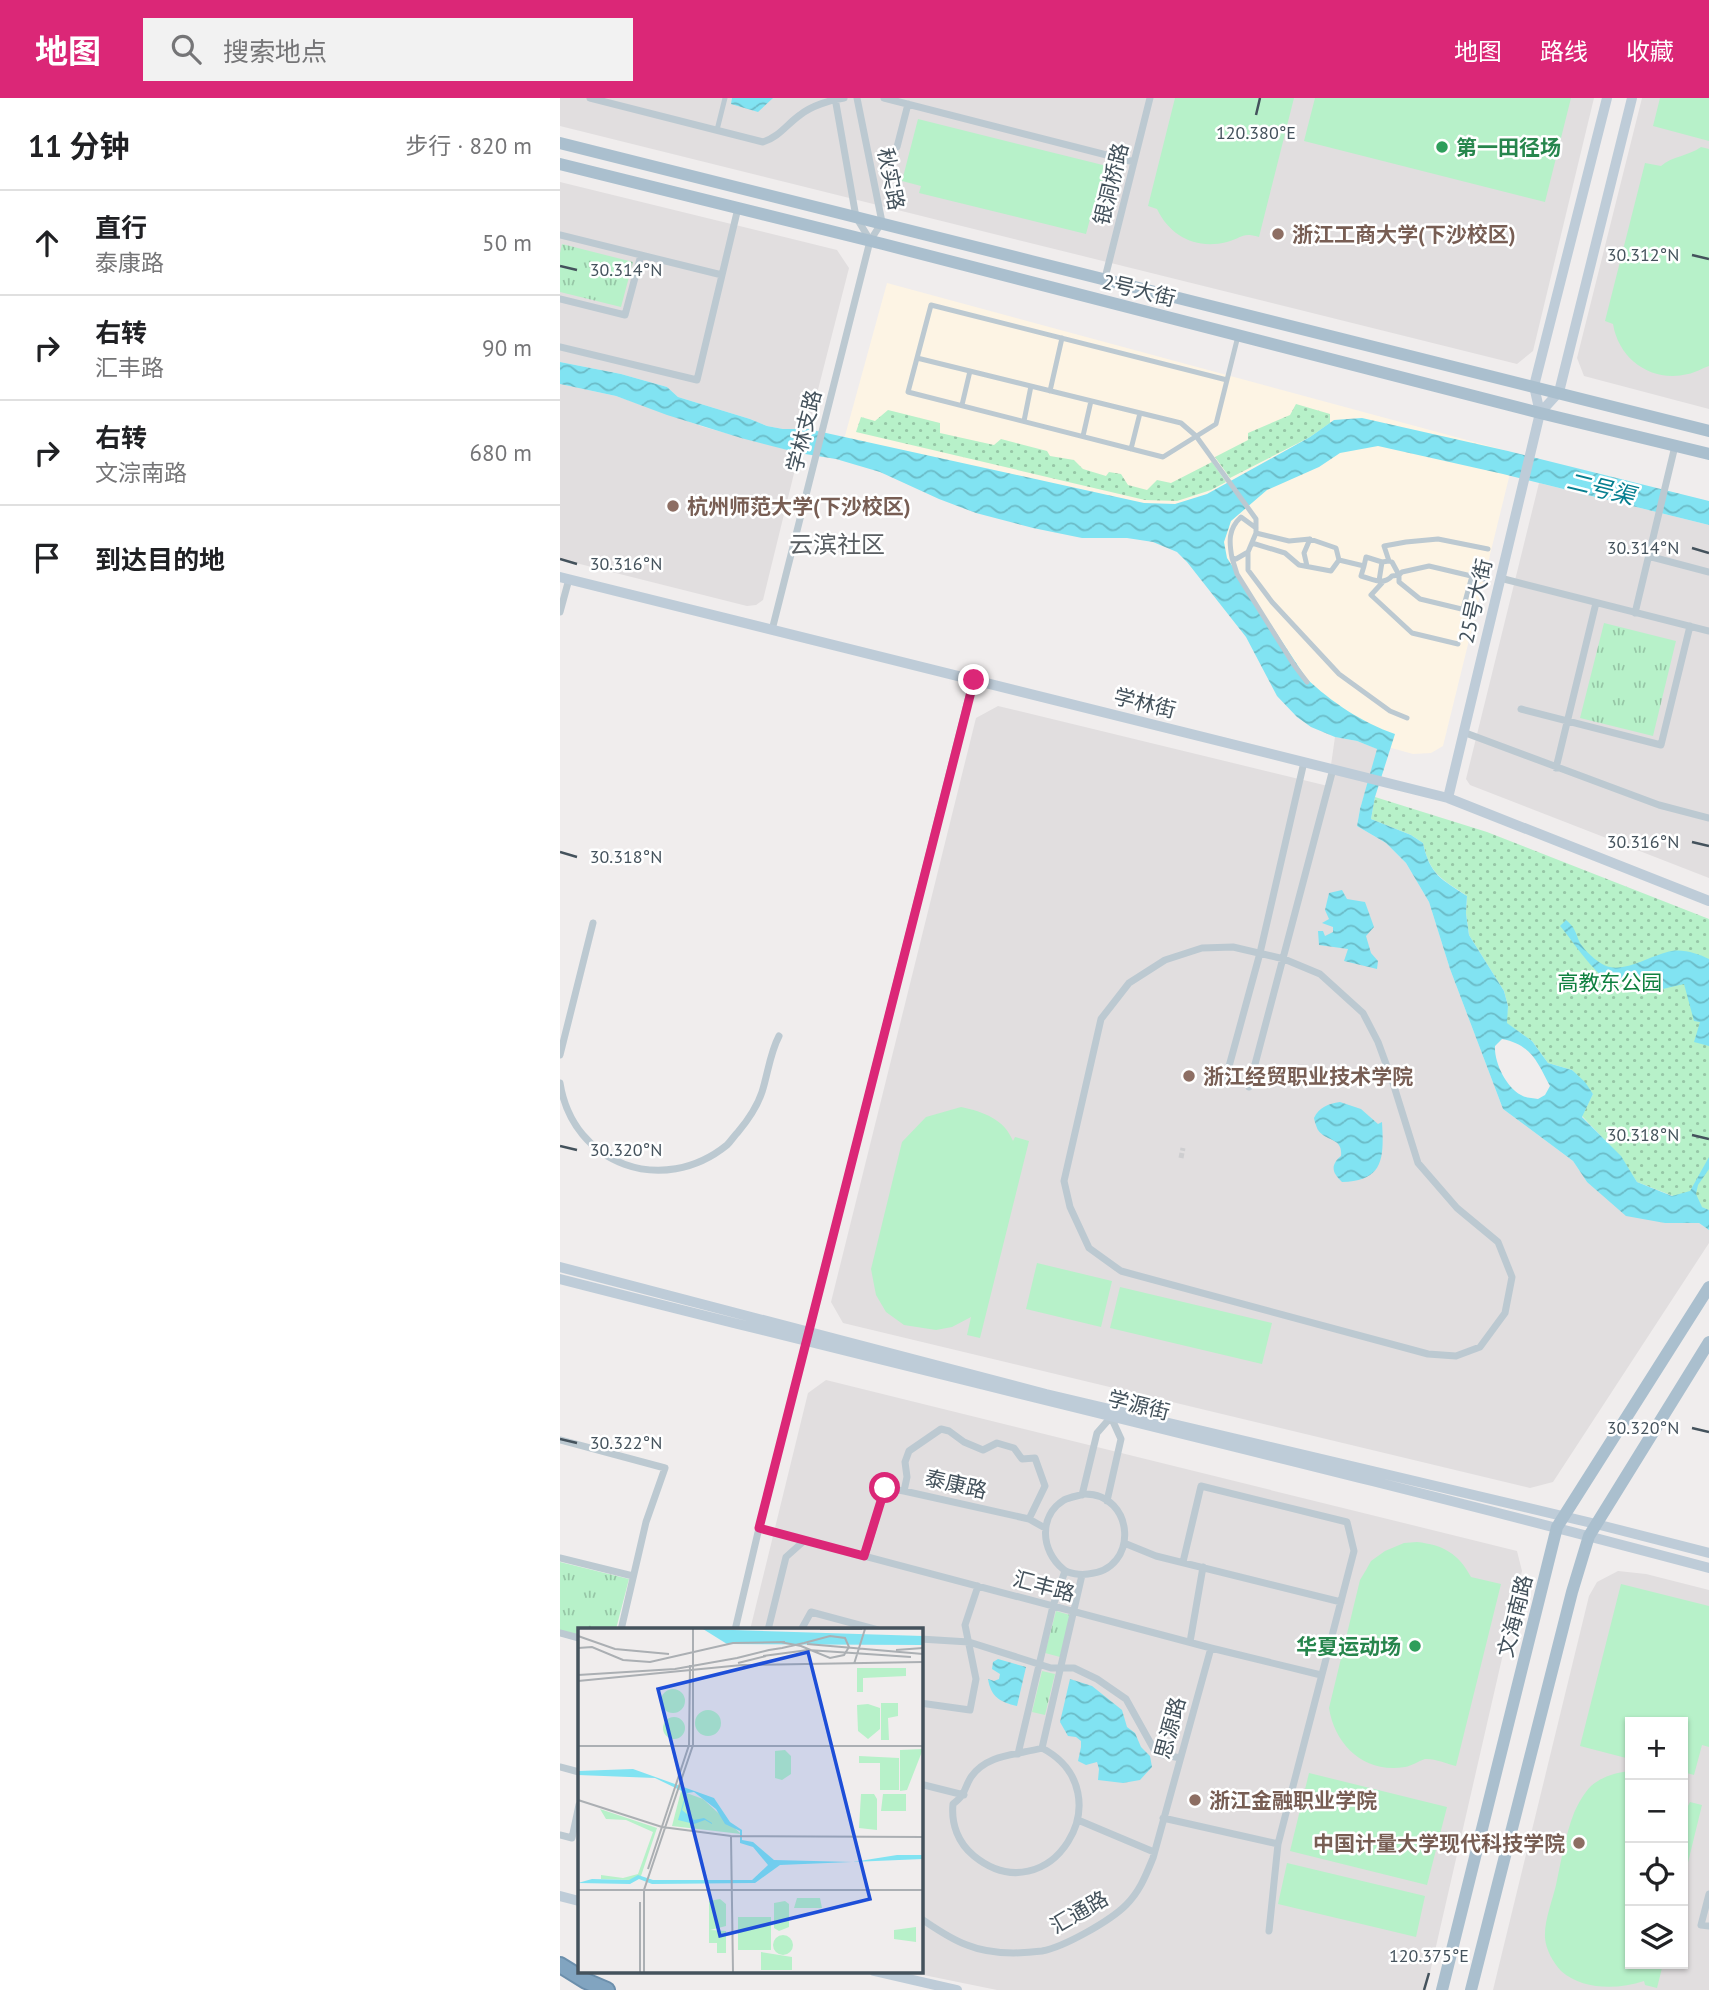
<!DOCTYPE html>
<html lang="zh">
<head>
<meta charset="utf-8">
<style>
  :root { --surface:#fff; --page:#f2f2f2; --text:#202124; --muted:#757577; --line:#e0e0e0; --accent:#db2777 }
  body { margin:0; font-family:"PT Sans","Noto Sans SC",sans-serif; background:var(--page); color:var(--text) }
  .controls { position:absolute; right:21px; bottom:21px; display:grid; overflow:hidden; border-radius:0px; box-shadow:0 2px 5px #0004 }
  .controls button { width:63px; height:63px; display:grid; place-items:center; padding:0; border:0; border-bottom:2px solid var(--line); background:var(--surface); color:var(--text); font:35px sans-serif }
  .stop { position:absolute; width:21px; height:21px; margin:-16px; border:5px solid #db2777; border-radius:50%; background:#fff }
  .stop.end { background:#db2777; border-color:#fff; box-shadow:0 2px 7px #0008 }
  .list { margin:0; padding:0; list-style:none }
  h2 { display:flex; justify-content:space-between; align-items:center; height:91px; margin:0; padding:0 28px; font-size:30px }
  h2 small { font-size:23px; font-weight:400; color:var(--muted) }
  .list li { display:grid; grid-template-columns:46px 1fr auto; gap:21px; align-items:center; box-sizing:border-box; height:105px; padding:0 28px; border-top:2px solid var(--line) }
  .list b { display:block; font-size:26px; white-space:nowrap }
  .list p { margin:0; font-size:23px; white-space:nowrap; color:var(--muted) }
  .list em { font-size:23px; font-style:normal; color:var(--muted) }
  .icon { flex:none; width:38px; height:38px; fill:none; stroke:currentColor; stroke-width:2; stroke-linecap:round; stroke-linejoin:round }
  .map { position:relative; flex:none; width:1149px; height:1892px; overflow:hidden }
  header { display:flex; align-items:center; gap:42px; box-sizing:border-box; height:98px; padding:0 35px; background:var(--accent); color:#fff }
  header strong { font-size:33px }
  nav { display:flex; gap:38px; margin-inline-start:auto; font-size:24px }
  .search { width:490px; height:63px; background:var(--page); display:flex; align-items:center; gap:18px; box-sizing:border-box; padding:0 24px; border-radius:0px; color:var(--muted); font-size:26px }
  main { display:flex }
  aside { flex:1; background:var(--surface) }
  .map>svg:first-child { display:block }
  .commercial { fill:#fdf4e4 }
  .education { fill:#e1dedf; fill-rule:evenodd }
  .grass { fill:url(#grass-tufts) }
  .park { fill:url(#park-dots) }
  .pitch { fill:#b7f1c9 }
  .water { fill:url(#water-waves); fill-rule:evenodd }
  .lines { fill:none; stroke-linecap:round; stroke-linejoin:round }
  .pedestrian-tunnel { stroke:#ceced0; stroke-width:5; stroke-dasharray:5 2.5; stroke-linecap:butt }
  .motorway-casing { stroke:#6c8fac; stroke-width:18 }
  .pedestrian { stroke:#bcc9d1; stroke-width:5 }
  .minor { stroke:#bcc9d1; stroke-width:7 }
  .secondary { stroke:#beccd8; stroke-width:10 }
  .primary { stroke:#aabfce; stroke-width:12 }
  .motorway { stroke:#81a4c0; stroke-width:14 }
  .route { stroke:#db2777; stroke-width:9 }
  .ticks { fill:none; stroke:#44525c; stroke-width:2.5 }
  .leisure-dot { fill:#2e9e5b; stroke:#fff; stroke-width:2.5 }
  .education-dot { fill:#8d6e63; stroke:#fff; stroke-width:2.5 }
  .labels { text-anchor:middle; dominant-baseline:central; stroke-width:5; stroke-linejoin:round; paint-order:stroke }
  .leisure-label { font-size:21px; font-weight:bold; fill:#27864d; stroke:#fff; text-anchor:start }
  .street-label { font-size:21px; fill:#44525c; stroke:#fff }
  .education-label { font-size:21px; font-weight:bold; fill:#785e54; stroke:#fff; text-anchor:start }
  .park-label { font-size:21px; fill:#108140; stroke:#fff }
  .water-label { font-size:23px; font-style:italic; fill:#067f90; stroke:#fff }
  .quarter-label { font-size:24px; fill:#595e62; stroke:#fff }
  .inset-road { fill:none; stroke:#abafb3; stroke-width:2 }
  .view { fill:#1d4ed8; fill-opacity:0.15; stroke:#1d4ed8; stroke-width:3.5 }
  .inset-edge { fill:none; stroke:#44525c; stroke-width:3.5 }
  .ticks-label { font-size:18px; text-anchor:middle; fill:#44525c; stroke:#fff; stroke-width:5; stroke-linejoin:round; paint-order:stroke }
</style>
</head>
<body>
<header>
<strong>地图</strong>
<div class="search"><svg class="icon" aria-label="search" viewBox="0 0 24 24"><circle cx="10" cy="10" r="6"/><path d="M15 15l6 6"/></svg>搜索地点</div>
<nav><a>地图</a><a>路线</a><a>收藏</a></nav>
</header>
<main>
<aside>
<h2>11 分钟<small>步行 · 820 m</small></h2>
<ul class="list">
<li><svg class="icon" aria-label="ahead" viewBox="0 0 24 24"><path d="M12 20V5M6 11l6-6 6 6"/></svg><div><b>直行</b><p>泰康路</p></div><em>50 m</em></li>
<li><svg class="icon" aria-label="right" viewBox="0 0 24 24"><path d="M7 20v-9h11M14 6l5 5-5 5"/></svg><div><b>右转</b><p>汇丰路</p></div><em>90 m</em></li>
<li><svg class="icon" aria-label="right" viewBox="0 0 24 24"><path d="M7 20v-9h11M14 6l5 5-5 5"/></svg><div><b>右转</b><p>文淙南路</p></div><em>680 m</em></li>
<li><svg class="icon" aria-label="arrive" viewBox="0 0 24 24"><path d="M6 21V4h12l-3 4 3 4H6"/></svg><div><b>到达目的地</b></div></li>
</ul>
</aside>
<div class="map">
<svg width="1149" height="1892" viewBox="0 0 1149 1892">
  <defs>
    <pattern id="grass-tufts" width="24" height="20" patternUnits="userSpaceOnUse" patternTransform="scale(1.75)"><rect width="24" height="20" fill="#b7f1c9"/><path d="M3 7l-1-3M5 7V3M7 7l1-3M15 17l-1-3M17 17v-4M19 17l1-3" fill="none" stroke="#96c6a6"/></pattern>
    <pattern id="park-dots" width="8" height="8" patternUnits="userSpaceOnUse" patternTransform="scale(1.75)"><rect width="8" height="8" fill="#b7f1c9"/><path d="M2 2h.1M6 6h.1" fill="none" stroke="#96c6a6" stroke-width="1.8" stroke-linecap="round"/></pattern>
    <pattern id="water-waves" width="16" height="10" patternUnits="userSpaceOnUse" patternTransform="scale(1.75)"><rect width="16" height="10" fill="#81e3f2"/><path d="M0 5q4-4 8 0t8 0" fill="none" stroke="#6bbbc7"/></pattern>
  </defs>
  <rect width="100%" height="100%" fill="#f0eded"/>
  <!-- commercial -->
  <path class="commercial" d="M327,185L955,355L883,648L871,655L853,656L774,634L650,455L280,356Z"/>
  <!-- education -->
  <path class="education" d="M0,0H1034L973,253L957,266L0,28Z
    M1082,0H1149V311L1024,278L1017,260Z
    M0,84L277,152L289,170L248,331H223L207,328L190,321L118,299L107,289L61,276L0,264Z
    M0,286L56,298L144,329L239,355L203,502L196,507L187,508L0,461Z
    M979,385L1149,427V780L910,687L906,681Z
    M438,608L768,688L775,639L797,643L818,651L800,711L797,728L826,745L846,765L869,804L890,871L943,1011L1013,1063L1027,1084L1105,1125H1139L1149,1132V1145L993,1384L970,1390L283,1225L271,1204L416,620Z
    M266,1282L957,1453L962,1473L866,1892H437L344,1873H360V1532H190L248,1295Z
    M1058,1473L1086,1476L1149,1492V1892H933L1029,1498L1037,1484ZM1070,1624H1123V1866H1070Z"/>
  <!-- grass -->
  <path class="grass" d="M2,146L73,164L61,209L0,194V155Z
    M1044,525L1116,543L1093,638L1020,620Z
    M0,1464L69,1481L56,1531L19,1532V1537L0,1533Z
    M496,1513L510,1517L500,1559L485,1555Z
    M482,1573L495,1576L485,1617L472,1614Z"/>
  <!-- park -->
  <path class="park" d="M736,306L770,316V325L750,339L670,380L655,359L688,342V335L730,317Z
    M328,312L380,325V335L434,347L441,341L487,353L490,358L514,362L523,371L546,378L549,374L561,376L568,387L587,392L597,382L611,385L652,364L666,384L651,392L617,403L585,402L296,334L301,319L315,323Z
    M815,699L927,734L1149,821V1112L1077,1084L1060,1058L1022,1018L1033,996L1012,972L988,965L972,943L946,925L948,908L944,893L909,837L906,815L907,798C881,780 870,777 863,745L851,737L811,721Z"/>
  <!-- pitch -->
  <path class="pitch" d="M615,0H734L699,139C681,134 683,140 667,144C636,152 610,138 597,111L588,108Z
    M755,0H1011L985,104L744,43Z
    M1100,0H1149V43L1093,28Z
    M358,21L559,71L549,109L534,106L526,136L359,95L361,88L342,83Z
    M1141,49L1149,51V268C1142,270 1135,275 1128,276C1092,285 1059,262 1053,226L1045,223L1085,65L1101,68C1112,58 1129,58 1141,49Z
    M401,1009C424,1014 444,1021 453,1043L455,1039L469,1043L420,1240L407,1237L411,1219L392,1229L376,1232L344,1227L326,1214L316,1197L311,1171L342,1044L366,1019Z
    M477,1165L552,1183L541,1229L466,1211Z
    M560,1189L712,1225L702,1266L550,1230Z
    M857,1444C883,1447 898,1455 911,1479L941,1486L896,1668C888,1666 873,1660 865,1661C858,1663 852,1668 845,1669C804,1676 775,1647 769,1610L800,1482L806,1472L811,1463L825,1453L844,1445Z
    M1061,1486L1149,1508V1649L1142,1647L1134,1677L1123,1674V1624H1070V1661L1020,1648Z
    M1070,1673V1866H1103L1097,1890L1085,1887L1084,1883C1057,1892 1023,1892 1001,1873C993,1864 986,1852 985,1840C984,1823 992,1804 996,1787C1001,1764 1005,1738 1014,1715C1018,1706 1024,1695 1031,1688C1043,1678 1055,1675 1070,1673Z
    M749,1675L887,1709L867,1787L730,1753Z
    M1123,1698L1128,1708L1130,1704L1142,1707L1123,1785Z
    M727,1765L865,1798L856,1839L718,1806Z"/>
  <!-- water -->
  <path class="water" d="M172,0H213L198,14L171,6Z
    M0,264L61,276L107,289L118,299L190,321L207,328L223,331H248L584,405L615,406L647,396L750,339L774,322L802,320L948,353L1149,403V427L943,376L818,348L780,355L759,369L707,392L671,423L664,444L667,460L746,580C771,604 803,625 835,636L815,699L811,721L851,737L863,745C870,777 881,781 907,798L906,815L909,837L944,893L948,908L947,925L972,943L988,965L1012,972L1025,984L1033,996L1022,1019L1061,1058L1077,1084L1112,1098L1130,1093L1149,1059V1071L1138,1087L1136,1096L1142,1109L1149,1112V1132L1139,1125H1105L1066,1118L1027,1084L1013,1063L943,1011L890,871L869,804L846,765L826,745L797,728L800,711L817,651L797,643L775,639L751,629L737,619L717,598L686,539L627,464L617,454L593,444L567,440H522L473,430L416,415L379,401L320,374L276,361L239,355L181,340L107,317L56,298L0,286ZM942,941C972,947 977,964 990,988L985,997L978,1001C973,1000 965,1000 961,997C946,989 934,964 935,948Z
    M782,792L787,801L805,804L814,829L806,838L811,855L818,863L817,871L784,863L788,851L759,847L758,833H763L765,838L773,834V829L762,825L769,821L765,812L769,795Z
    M1006,822C1016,831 1015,834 1020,845C1025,853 1036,863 1044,867C1063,877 1092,856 1112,853C1124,851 1139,856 1149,861V948L1134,944L1140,924L1134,923L1124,886L1090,894L1086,879C1077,881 1067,885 1058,885C1039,886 1012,841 1000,828Z
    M780,1004L801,1011L818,1026L822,1024C824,1060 824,1083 782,1084C772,1075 770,1067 781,1058C783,1039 766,1044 758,1032C757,1031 754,1021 754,1020C759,1009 768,1006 780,1004Z
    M438,1561L466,1569L457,1608C440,1604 431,1599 428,1581L434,1583L439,1581L440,1576L432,1571L433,1564Z
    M510,1581L532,1588L562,1612L567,1629L575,1635L581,1649L590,1658L592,1669L580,1682L563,1685L538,1682L539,1671L537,1664L526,1667L518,1663L521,1649V1643L516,1639L508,1638L500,1624Z"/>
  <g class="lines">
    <!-- pedestrian-tunnel -->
    <path class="pedestrian-tunnel" d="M621,1060L623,1050"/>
    <!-- motorway casing -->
    <g class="motorway-casing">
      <path id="motorway" d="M0,1867L26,1883L47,1892"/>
    </g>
    <!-- pedestrian -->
    <path class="pedestrian" d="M157,32L165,0
      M678,238L656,326L603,359L348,294L357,260L621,325L636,338L696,421V435L688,454V472L712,504L779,576L830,613L847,620
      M357,260L371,207L667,282
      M490,293L502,240
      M402,307L410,273
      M464,323L471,288
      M523,338L531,303
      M571,351L580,315
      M696,435L729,443L750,441
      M692,445L725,455L739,467L771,473L779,462L804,468L801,478C813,481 823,488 832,478L839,477V484L860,501L914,514
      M688,454L676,461L672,460C669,444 668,431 681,419L696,430
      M672,460L677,476L734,567L747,584
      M829,463L832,464L839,477L842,474L869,468L924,481
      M822,464L829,463L824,448L846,444L878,441L928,451
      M747,468L744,455L750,441L776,450L779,462
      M804,468L806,459L822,464L819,483
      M822,485L811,497L852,535L898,546
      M903,511L912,478"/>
    <!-- minor -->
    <path class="minor" d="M30,0L203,44C219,39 227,26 240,17C251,8 270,2 284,0
      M275,0L296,119L310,142
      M324,0L574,64
      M337,49L348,6
      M0,137L162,177
      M545,180L590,0
      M0,201L65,217L81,157
      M0,249L137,282L178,110
      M1088,458L1149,474
      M940,480L1149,533
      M0,514L9,481
      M1075,515L1115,348
      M212,532L310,143L322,124L297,0
      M961,611L1101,647L1130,528
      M903,634L1099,707L1149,720
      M996,670L1036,505
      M673,849L724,861L760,876L803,915L818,944L833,985L858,1065L897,1110L938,1144L952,1179L945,1215L920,1249L896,1258L868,1256L561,1173L529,1150L510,1109L504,1083L541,921L569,885L605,862L642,850Z
      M0,957L33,825
      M665,983L700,855L744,664
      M0,985C13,1067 103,1099 167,1047C171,1043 174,1038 178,1034C188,1022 197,1009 202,994C208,975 210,955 219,938
      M689,989L773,671
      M0,1342L105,1370L86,1424L61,1532
      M344,1393L347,1379L345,1364L349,1353L381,1331L389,1333L404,1344L423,1352L437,1345L454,1350L462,1361L475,1360L485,1388L469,1421
      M524,1396C575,1395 580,1472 528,1476C521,1477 508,1476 503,1471C481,1453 478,1418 504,1402C510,1399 518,1398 524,1396Z
      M522,1397L537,1335L551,1319L561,1341L547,1403
      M199,1430L651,1550L761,1577
      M564,1445L596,1458L781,1504
      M305,1458L325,1390L344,1393L469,1421L485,1430
      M0,1460L73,1478
      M623,1464L641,1388L787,1424L794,1453L718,1746L709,1833
      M175,1532L199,1430L413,582
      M208,1532L226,1459L245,1442
      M241,1532L251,1514L318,1532
      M0,1535L19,1540
      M360,1541L409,1544L491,1570H514L537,1581L566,1601L596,1655L620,1660
      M630,1544L643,1469
      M360,1605L410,1612L416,1581L405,1527L418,1488
      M482,1650C567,1695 489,1819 414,1758C398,1745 391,1726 393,1706C407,1695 403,1692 411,1679C427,1656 457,1657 482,1650Z
      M482,1650L522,1477
      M458,1656L493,1508L505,1473
      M0,1669L19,1674
      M360,1686L404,1697
      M603,1720L718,1746
      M518,1722L594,1754
      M0,1737L12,1740L19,1707
      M1149,1796L1141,1827L1149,1828
      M360,1820C375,1830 390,1841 407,1847C429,1856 458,1856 482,1853C504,1849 550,1823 566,1807C580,1793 586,1777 593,1760L651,1550"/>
    <!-- secondary -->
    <path class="secondary" d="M980,315L999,294L1072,0
      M0,479L888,700L1149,803
      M888,700L980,315L974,288L1047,0
      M0,1169L486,1296L1036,1426L1149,1455
      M0,1181C382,1279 767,1368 1149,1470
      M0,1798L19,1803
      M314,1873L397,1892"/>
    <!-- primary -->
    <path class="primary" d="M0,45L1149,333
      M0,66L323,146L980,315L1149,356
      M882,1892L997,1429L1149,1189
      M911,1892L1012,1494L1029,1438L1149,1244"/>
    <!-- motorway -->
    <use href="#motorway" class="motorway"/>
  </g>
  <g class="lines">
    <!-- route -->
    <path class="route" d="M325,1390L304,1458L199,1430L414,582"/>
  </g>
  <!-- ticks -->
  <path class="ticks" d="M696,17L700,0M1132,157L1149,161M0,168L17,172M1132,450L1149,455M0,461L17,466M1132,744L1149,748M0,754L17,759M1132,1037L1149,1041M0,1048L17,1052M1132,1330L1149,1334M0,1341L17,1345M864,1892L869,1875"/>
  <!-- markers -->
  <g class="leisure-dot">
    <circle cx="882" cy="49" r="7"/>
    <circle cx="855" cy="1548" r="7"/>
  </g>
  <g class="education-dot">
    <circle cx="718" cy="136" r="7"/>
    <circle cx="113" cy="408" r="7"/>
    <circle cx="629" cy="978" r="7"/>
    <circle cx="635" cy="1702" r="7"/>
    <circle cx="1019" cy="1745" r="7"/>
  </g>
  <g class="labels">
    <!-- leisure labels -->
    <g class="leisure-label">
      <text x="896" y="49">第一田径场</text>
      <text x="841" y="1548" text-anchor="end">华夏运动场</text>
    </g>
    <!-- street labels -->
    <g class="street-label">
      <text transform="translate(331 81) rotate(79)">秋实路</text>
      <text transform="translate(551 86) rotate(-76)">银洞桥路</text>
      <text transform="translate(579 192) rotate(14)">2号大街</text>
      <text transform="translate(244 333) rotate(-76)">学林支路</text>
      <text transform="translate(915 503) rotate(-77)">25号大街</text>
      <text transform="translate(585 605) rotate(14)">学林街</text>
      <text transform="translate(579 1307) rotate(14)">学源街</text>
      <text transform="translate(396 1386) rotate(13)">泰康路</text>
      <text transform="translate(484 1488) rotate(15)">汇丰路</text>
      <text transform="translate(955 1518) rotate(-76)">文海南路</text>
      <text transform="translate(610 1630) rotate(-75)">思源路</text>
      <text transform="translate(519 1814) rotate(-30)">汇通路</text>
    </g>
    <!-- education labels -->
    <g class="education-label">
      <text x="732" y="136">浙江工商大学(下沙校区)</text>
      <text x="127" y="408">杭州师范大学(下沙校区)</text>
      <text x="643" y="978">浙江经贸职业技术学院</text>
      <text x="649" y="1702">浙江金融职业学院</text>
      <text x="1005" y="1745" text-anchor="end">中国计量大学现代科技学院</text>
    </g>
    <!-- park labels -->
    <g class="park-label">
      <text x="1050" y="884">高教东公园</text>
    </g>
    <!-- water labels -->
    <g class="water-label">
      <text transform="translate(1041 390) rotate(14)">二号渠</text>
    </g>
    <!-- quarter labels -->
    <g class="quarter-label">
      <text x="277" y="446">云滨社区</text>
    </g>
  </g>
  <!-- overview -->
  <g transform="translate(18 1530)">
    <rect width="345" height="345" fill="#f0eded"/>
    <path d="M345,121L329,162L322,163V122ZM22,181L79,200L63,248L52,252L23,251V247L45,250L60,246L75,204L48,192L28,191ZM338,299V314L316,311V302Z" fill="#b7f1c9"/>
    <path d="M103,163L125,171L163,206L94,198Z" fill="#b7f1c9"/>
    <path d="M279,40H328V48L285,50V64H279ZM83 73a12 12 0 1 1 24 0a12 12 0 1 1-24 0ZM303,75H320V88L310,90L311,112H303ZM290,76L302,80V101L290,111L280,103L279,77ZM117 95a13 13 0 1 1 26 0a13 13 0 1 1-26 0ZM85 100a11 11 0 1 1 22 0a11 11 0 1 1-22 0ZM207,122L213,128V146L204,152L197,150V123ZM281,128L321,130V162H302V135H281ZM283,166H296L299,171V202L281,200ZM305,166H328V183H303ZM219,270H242L244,280H216ZM142,271L148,276V298L132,302L148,303V325H139V315H131V273ZM207,273L211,276V299L201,303L196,300V275ZM160,289H193V322H160ZM195 317a10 10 0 1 1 20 0a10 10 0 1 1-20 0ZM183,324L214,329V342H183Z" fill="#b7f1c9"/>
    <path d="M125,1L345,8V17L149,16ZM55,141L136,170L152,194L164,202V212L175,214L196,232L275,234L319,227H345V231L202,237L177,255L74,256L61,251L52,256L0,255L14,251L51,252L60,247L75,252H174L190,237L175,219L162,215V203L147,196L138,181L116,164L109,165L104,182L116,192L126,190L134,195V196L127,192L116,196L100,192L108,165L77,150L0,147V143Z" fill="#81e3f2"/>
    <path class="inset-road" d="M242,1H284M0,8L37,21L91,26M229,16L345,26M0,20L14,19L45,32L72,34L155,15L207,14M318,22L345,20M185,28L230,22L333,29M160,35L188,28M276,36L287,1M0,47L97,41L159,30L191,22L204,20L226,15L252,8L267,10L271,19L266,27L252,30L223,18L218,17L202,14M0,53L164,37L345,34M0,118H345M0,172L84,199L153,208L345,209M153,208L155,344M70,241L111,117L112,37M0,262H345M62,344V274M66,344V262L115,117V1"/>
    <path class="view" d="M230,24L292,271L142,308L80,61Z"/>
    <rect width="345" height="345" class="inset-edge"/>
  </g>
  <g class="ticks-label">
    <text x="696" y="41">120.380°E</text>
    <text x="1083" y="163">30.312°N</text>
    <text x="66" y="178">30.314°N</text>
    <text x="1083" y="456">30.314°N</text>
    <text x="66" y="472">30.316°N</text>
    <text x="1083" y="750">30.316°N</text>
    <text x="66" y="765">30.318°N</text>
    <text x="1083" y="1043">30.318°N</text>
    <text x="66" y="1058">30.320°N</text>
    <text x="1083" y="1336">30.320°N</text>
    <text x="66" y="1351">30.322°N</text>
    <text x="869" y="1864">120.375°E</text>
  </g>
</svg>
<div class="controls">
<button>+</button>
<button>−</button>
<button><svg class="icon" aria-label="locate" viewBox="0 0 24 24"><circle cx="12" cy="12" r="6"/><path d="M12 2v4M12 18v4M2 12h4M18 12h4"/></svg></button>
<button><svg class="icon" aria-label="layers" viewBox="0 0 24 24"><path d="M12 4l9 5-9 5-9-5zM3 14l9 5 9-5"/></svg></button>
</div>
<div class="stop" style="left:325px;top:1390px"></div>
<div class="stop end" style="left:414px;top:582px"></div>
</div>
</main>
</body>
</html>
